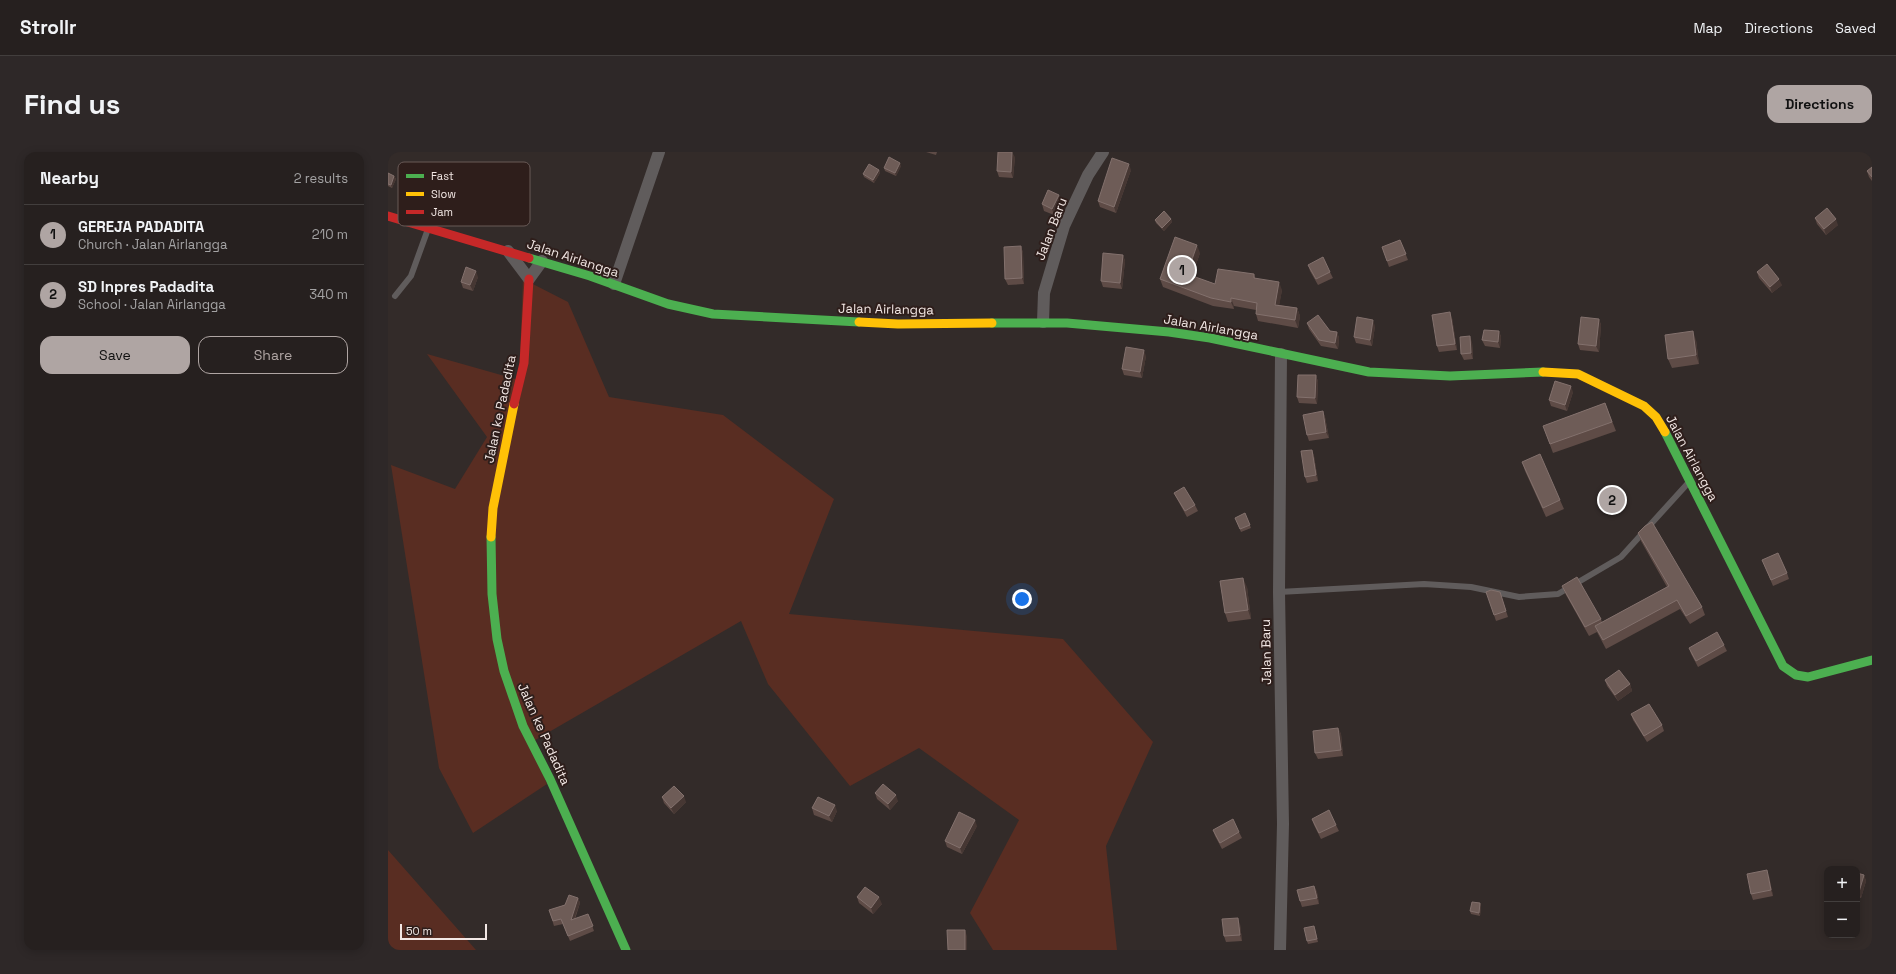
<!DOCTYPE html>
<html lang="en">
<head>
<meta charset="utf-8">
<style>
  :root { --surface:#26201f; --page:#2e2828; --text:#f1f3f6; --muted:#a4a3a4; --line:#423e3d; --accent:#afa5a3 }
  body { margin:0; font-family:"Space Grotesk",sans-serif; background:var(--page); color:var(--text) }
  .controls { position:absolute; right:12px; bottom:12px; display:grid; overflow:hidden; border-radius:8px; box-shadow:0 2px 10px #0003 }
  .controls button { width:36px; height:36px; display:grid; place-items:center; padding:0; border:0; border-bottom:1px solid var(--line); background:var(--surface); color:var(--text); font:20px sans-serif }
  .scale { position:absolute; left:12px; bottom:10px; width:87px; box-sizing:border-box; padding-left:4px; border:2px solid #f2e7e4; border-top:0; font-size:11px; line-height:14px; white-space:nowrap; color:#f2e7e4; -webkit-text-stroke:3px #2e1e1b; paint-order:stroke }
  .you { position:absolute; left:634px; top:447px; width:14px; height:14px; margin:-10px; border:3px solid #fff; border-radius:50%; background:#1a73e8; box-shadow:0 0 0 6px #1a73e833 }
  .badge { display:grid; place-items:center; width:26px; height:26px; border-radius:50%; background:var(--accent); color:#111; font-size:13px; font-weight:700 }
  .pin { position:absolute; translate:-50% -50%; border:2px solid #fff; box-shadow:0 1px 4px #0006 }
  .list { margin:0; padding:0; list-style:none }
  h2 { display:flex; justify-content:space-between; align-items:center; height:52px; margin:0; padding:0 16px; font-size:17px }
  h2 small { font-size:13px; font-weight:400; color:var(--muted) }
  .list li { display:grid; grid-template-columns:26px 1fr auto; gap:12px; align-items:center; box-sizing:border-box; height:60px; padding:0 16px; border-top:1px solid var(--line) }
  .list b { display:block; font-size:15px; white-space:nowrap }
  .list p { margin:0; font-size:13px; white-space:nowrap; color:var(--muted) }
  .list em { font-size:13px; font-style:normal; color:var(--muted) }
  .actions { display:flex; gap:8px; padding:12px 16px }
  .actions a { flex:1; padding:9px 0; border:1px solid var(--accent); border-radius:12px; text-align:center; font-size:14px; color:var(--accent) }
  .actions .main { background:var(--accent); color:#111 }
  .map { position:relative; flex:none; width:1484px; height:798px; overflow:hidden; border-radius:12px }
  header { display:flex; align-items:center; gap:24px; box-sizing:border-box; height:56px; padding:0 20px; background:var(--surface); border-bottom:1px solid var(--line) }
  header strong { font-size:19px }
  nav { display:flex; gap:22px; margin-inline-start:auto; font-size:14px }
  .intro { display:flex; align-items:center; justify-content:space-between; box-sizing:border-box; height:96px; padding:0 24px }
  h1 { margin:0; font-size:28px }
  .button { padding:10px 18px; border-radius:12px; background:var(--accent); color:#111; font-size:14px; font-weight:700 }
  main { display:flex; gap:24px; padding:0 24px }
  aside { flex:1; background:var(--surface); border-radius:12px; box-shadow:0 2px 10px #0003 }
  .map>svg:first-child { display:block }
  .green { fill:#592d22 }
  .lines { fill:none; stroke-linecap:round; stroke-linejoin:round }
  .lane { stroke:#605c5c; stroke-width:6 }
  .street { stroke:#605c5c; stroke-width:12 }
  .fast { stroke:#4caf50; stroke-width:9 }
  .slow { stroke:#ffc107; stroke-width:9 }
  .jam { stroke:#c62828; stroke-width:9 }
  .wall { fill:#5e4b46 }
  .shaded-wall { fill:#463733 }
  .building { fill:#6e5c57; stroke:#83716d }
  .labels { text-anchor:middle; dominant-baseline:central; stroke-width:4; stroke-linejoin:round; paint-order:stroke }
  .street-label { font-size:13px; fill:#f2e7e4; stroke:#2e1e1b }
  .key { fill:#2e1e1b; stroke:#695a57; stroke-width:1 }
  .key-label { font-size:11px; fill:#f2e7e4 }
</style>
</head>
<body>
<header>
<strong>Strollr</strong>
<nav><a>Map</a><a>Directions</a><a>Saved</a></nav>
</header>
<div class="intro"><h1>Find us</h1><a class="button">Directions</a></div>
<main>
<aside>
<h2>Nearby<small>2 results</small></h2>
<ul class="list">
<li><span class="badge">1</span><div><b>GEREJA PADADITA</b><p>Church · Jalan Airlangga</p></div><em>210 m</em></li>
<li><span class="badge">2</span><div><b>SD Inpres Padadita</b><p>School · Jalan Airlangga</p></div><em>340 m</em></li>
</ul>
<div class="actions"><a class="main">Save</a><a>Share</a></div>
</aside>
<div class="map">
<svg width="1484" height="798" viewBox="0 0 1484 798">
  <rect width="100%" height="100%" fill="#332b29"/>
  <!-- green -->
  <path class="green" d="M135,127L180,150L221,245L335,263L446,347L401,462L675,487L765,590L718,694L729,798H605L582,761L631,668L531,596L462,634L380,532L353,469L142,591L159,632L85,681L51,616L3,313L67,337L99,285L39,202L131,228Z
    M0,698L88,798H0Z"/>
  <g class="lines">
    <!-- lane -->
    <path class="lane" d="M7,144L23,124L40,77
      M891,440L1036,432L1083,435L1131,445L1170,442L1233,405L1301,330"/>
    <!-- street -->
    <path class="street" d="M120,99L141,127L154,109
      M226,132L271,0
      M655,170L656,141L676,74L700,23L715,0
      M892,798L895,672L891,440L893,202"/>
    <!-- fast -->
    <path class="fast" d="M141,106L202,124L280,152L325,162L471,170
      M604,171H679L781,180L822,186L981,220L1062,224L1155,220
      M1277,280L1395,514L1408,523L1420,525L1484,508
      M103,385L104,442L109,487L116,519L135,574L162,627L238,798"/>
    <!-- slow -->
    <path class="slow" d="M471,170L510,172L604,171
      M1155,220L1190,222L1256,254L1268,265L1277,280
      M103,385L105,356L126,252"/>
    <!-- jam -->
    <path class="jam" d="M0,64L141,106
      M126,252L136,211L141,127"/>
  </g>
  <!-- wall -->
  <path class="wall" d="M538,0H549L548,3Z
    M627,5L625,26L611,25L609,19Z
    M513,14L508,24L497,19L496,16Z
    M1484,15V29L1481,25L1479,19Z
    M491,18L492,21L486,31L476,25L475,22Z
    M743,18L728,61L712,55L710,49Z
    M0,21L6,24L8,27L4,36L0,34Z
    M673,49L666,63L656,59L654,52Z
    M1427,66L1450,73L1438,83L1429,72Z
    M783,67L784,70L776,79L768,71L767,68Z
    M1012,88L1020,108L1001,115L994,95Z
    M633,94L635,101L636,132L620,133L617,127Z
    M812,101L804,124L827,132L866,122L867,126L894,138L891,153L909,156L912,164L910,176L870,169L868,162V158L846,154V157L825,154L775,135L772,127Z
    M735,103L737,109L734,137L715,135L713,129Z
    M920,113L942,120L945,126L930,133L922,119Z
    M1369,120L1394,133L1384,141L1371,126Z
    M90,125L85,139L75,136L73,130Z
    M1064,166L1069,198L1051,200L1049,194Z
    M1211,167L1213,173L1211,200L1192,198L1190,192Z
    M919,171L942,179L949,180L951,186L950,197L933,194L921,177Z
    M987,174L984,194L968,191L966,185Z
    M1111,179L1113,185L1112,196L1097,194L1094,188Z
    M1308,188L1311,212L1284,216L1280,207Z
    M1084,190L1085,207L1076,208L1073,202Z
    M758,204L754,226L736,223L734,217Z
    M928,223L930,230L929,252L911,251L909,245Z
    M1185,240L1179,259L1163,254L1161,248Z
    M1217,251L1228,279L1165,301L1155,274Z
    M935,259L937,265L941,286L921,289L919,283Z
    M924,298L926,304L930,329L919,331L917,325Z
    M1134,310L1172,348L1176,357L1158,365L1137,319Z
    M786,341L807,353L810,359L799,365L789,347Z
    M857,361L863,376L853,380L847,366Z
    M1250,381L1314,455L1317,463L1302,472L1292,457L1218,497L1209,480L1201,484L1178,443L1174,434L1213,467L1214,470L1279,435L1253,389Z
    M1374,408L1399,421L1401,427L1385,434Z
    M859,435L863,467L840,470L837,461Z
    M1112,440L1120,465L1108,469L1106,463Z
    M1336,493L1339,499L1310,515L1303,502L1301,496Z
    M1217,528L1242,532L1244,539L1230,549L1219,534Z
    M1243,562L1274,573L1276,579L1259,590L1245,568Z
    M950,576L953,582L955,604L930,607L927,601Z
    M487,641L510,649L502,658L489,647Z
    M274,645L298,650L286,662L276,651Z
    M424,656L449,659L444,670L426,663Z
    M924,667L948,673L951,679L933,687L926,673Z
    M589,674L574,702L559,695L557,689Z
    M825,678L851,680L854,686L834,697L827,684Z
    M1469,721L1476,723L1478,729L1473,746L1469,744Z
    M1381,724L1385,744L1365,748L1363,742Z
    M926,734L929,740L931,752L914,755L912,749Z
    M469,745L494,752L485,762L471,751Z
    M190,746L192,751L187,767L200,762L206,779L182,789L175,772L166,774L161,758L177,753Z
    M1092,751L1093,754L1092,764L1083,762L1082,759Z
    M852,772L854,789L838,790L836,784Z
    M927,777L930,790L920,792L919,789Z"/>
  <!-- shaded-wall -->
  <path class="shaded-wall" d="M624,0L627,5L625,26L623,20Z
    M512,11L513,14L508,24L507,21Z
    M741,12L743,18L728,61L726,55Z
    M491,18L492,21L486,31L485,28Z
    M6,24L8,27L4,36L3,33Z
    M671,43L673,49L666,63L664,57Z
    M783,67L784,70L776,79L774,76Z
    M1448,67L1450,73L1438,83L1436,77Z
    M809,93L812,101L802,130L799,122Z
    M633,94L635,101L636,132L634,126Z
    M735,103L737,109L734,137L732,131Z
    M88,119L90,125L85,139L82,133Z
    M1391,127L1394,133L1384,141L1382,135Z
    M891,130L894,138L890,160L887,153Z
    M843,146L846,154V157L843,150Z
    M909,156L912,164L910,176L907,168Z
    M1062,160L1064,166L1069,198L1067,192Z
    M1211,167L1213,173L1211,200L1208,194Z
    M985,168L987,174L984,194L982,188Z
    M1111,179L1113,185L1112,196L1110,190Z
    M1305,179L1308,188L1311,212L1308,203Z
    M949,180L951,186L950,197L947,191Z
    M1082,184L1084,190L1085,207L1083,201Z
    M756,198L758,204L754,226L752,220Z
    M928,223L930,230L929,252L927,246Z
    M1183,234L1185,240L1179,259L1177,253Z
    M935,259L937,265L941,286L938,280Z
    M924,298L926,304L930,329L928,323Z
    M855,426L859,435L863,467L860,458Z
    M1242,532L1244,539L1230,549L1227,543Z
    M950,576L953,582L955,604L953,598Z
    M508,643L510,649L502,658L500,652Z
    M296,644L298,650L286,662L283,656Z
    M447,653L449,659L444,670L441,664Z
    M587,668L589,674L574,702L572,696Z
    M1379,718L1381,724L1385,744L1383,738Z
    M1476,723L1478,729L1473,746L1471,740Z
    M926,734L929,740L931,752L929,746Z
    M491,745L494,752L485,762L483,756Z
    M190,746L192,751L184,773L183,768Z
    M1092,751L1093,754L1092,764L1091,761Z
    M850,766L852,772L854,789L852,783Z
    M577,778L579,784V798H577Z"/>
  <!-- building -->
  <path class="building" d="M610,0H624L623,20L609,19Z
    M501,5L512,11L507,21L496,16Z
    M724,6L741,12L726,55L710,49Z
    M481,12L491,18L485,28L475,22Z
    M1484,15V25L1479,19Z
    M0,21L6,24L3,33L0,32Z
    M660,38L671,43L664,57L654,52Z
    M1439,56L1448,67L1436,77L1427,66Z
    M776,59L783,67L774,76L767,68Z
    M787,85L809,93L799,122L827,132L830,117L866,122V126L891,130L887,153L909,156L907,168L868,162L869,151L843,146V150L823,146L772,127Z
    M1012,88L1018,102L999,109L994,95Z
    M633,94L634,126L617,127L616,95Z
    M715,101L735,103L732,131L713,129Z
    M935,105L942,120L928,127L920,113Z
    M1379,112L1391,127L1382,135L1369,120Z
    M78,115L88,119L82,133L73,130Z
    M1062,160L1067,192L1049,194L1044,163Z
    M930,163L942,179L949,180L947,191L931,188L919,171Z
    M969,165L985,168L982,188L966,185Z
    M1193,165L1211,167L1208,194L1190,192Z
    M1096,178L1111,179L1110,190L1094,188Z
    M1305,179L1308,203L1280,207L1277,183Z
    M1082,184L1083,201L1073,202L1072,185Z
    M738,195L756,198L752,220L734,217Z
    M910,223H928L927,246L909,245Z
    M1167,229L1183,234L1177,253L1161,248Z
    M1217,251L1224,270L1162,292L1155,274Z
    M935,259L938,280L919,283L915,263Z
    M924,298L928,323L917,325L913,299Z
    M1152,302L1172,348L1155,356L1134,310Z
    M796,335L807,353L797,359L786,341Z
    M857,361L862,373L852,377L847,366Z
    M1264,370L1314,455L1298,464L1289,448L1215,488L1207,474L1281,434L1250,381L1257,374Z
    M1390,401L1399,421L1383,428L1374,408Z
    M1189,425L1213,467L1197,475L1174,434Z
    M855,426L860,458L837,461L832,429Z
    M1103,438L1112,440L1118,459L1106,463L1098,440Z
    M1329,480L1336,493L1308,509L1301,496Z
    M1231,518L1242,532L1227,543L1217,528Z
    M1261,552L1274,573L1256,584L1243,562Z
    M950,576L953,598L927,601L925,579Z
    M495,632L508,643L500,652L487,641Z
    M286,634L296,644L283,656L274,645Z
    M430,645L447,653L441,664L424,656Z
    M941,658L948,673L931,681L924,667Z
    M571,660L587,668L572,696L557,689Z
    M845,667L851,680L832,691L825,678Z
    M1379,718L1383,738L1363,742L1359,722Z
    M1469,721L1476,723L1471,740L1469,739Z
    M926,734L929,746L912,749L909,738Z
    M477,735L491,745L483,756L469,745Z
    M181,743L190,746L183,768L200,762L205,774L180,784L173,767L165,769L161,758L177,753Z
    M1084,750L1092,751L1091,761L1082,759Z
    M850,766L852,783L836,784L834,767Z
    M926,774L929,787L919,789L916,776Z
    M559,778H577V798H560Z"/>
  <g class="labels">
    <!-- street labels -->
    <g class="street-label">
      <text transform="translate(663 77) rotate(-69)">Jalan Baru</text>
      <text transform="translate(185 106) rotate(18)">Jalan Airlangga</text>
      <text transform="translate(498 157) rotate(1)">Jalan Airlangga</text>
      <text transform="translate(823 175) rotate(10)">Jalan Airlangga</text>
      <text transform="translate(112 257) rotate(-78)">Jalan ke Padadita</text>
      <text transform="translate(1304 306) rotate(62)">Jalan Airlangga</text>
      <text transform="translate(878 500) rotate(-91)">Jalan Baru</text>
      <text transform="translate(156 582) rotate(66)">Jalan ke Padadita</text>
    </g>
  </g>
  <!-- legend -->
  <rect x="10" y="10" width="132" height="64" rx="6" class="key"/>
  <rect x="18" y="22" width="18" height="4" fill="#4caf50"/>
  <rect x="18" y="40" width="18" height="4" fill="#ffc107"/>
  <rect x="18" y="58" width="18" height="4" fill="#c62828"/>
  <g class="key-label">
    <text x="43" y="28">Fast</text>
    <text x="43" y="46">Slow</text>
    <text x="43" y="64">Jam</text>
  </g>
</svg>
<div class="controls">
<button>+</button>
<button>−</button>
</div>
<div class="scale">50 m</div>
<div class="you"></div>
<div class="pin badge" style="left:794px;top:118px">1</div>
<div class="pin badge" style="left:1224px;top:348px">2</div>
</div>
</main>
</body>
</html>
